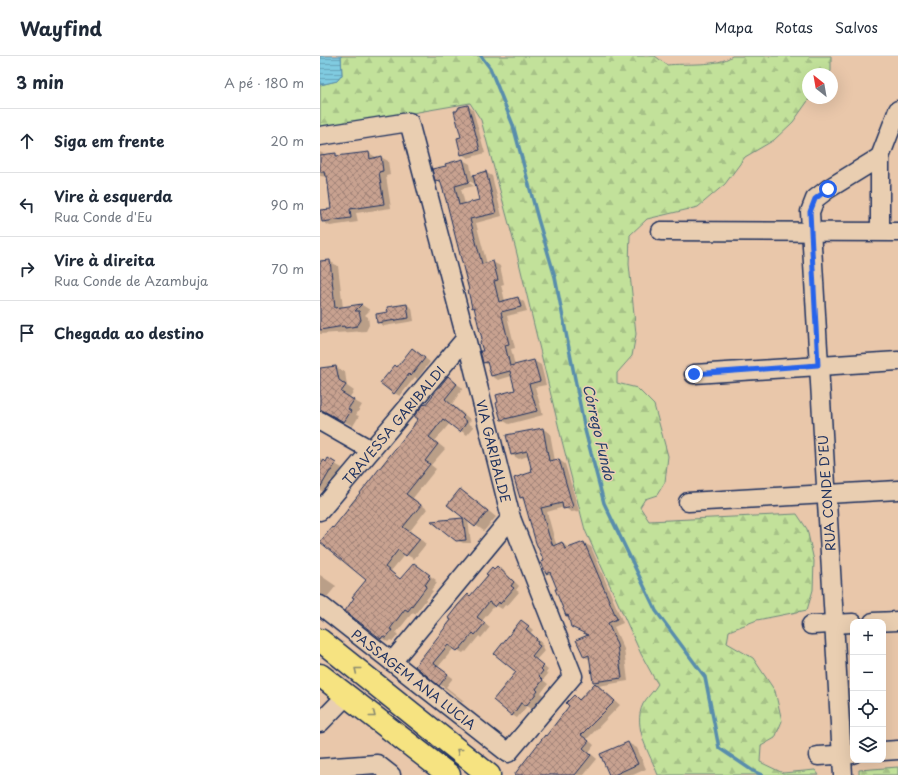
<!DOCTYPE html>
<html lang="pt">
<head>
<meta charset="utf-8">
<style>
  :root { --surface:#fff; --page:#f2f2f3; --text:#1f2937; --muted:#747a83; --line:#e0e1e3 }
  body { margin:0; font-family:"Playpen Sans",sans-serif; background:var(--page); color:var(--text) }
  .controls { position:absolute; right:12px; bottom:12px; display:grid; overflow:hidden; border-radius:8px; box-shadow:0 4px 16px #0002 }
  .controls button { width:36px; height:36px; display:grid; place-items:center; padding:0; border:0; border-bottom:1px solid var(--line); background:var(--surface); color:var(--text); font:20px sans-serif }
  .compass { position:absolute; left:482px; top:12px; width:36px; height:36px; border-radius:50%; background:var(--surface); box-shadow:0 4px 16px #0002; rotate:329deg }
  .stop { position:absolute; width:12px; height:12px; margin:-9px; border:3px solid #2563eb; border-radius:50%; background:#fff }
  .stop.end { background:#2563eb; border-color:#fff; box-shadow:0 1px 4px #0008 }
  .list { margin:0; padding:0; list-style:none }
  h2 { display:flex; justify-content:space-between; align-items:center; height:52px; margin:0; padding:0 16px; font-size:17px }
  h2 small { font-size:13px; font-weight:400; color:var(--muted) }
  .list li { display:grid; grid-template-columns:26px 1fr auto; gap:12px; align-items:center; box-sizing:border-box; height:64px; padding:0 16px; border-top:1px solid var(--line) }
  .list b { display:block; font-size:15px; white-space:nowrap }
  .list p { margin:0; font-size:13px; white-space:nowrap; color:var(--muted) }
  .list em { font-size:13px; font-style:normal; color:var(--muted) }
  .icon { flex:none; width:22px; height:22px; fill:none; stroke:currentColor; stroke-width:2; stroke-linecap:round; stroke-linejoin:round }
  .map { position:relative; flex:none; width:578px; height:719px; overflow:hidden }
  header { display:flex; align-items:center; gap:24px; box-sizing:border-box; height:56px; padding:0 20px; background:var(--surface); border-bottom:1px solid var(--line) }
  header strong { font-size:19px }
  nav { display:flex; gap:22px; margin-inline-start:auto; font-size:14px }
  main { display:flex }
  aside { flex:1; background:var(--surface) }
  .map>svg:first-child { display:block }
  .forest { fill:url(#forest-firs); stroke:#6e887c }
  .water { fill:url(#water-rules); stroke:#588dac }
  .shadow { fill:#0003; fill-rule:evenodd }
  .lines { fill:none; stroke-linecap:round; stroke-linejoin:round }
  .stream { stroke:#588dac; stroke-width:3.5 }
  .building { fill:url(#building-cross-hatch); stroke:#1b2f5e }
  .minor-casing { stroke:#1b2f5e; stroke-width:21 }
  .major-casing { stroke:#1b2f5e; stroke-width:25 }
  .minor { stroke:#e9ceb1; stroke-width:18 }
  .major { stroke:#f6e381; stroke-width:22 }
  .oneway { stroke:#888970 }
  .route { stroke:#2563eb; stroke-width:5 }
  .labels { text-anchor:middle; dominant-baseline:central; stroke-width:3; stroke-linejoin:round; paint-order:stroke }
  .street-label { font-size:13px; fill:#1b2f5e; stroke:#e9ceb1 }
  .water-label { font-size:14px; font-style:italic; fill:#253f6b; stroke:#e9ceb1 }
</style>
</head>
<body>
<header>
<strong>Wayfind</strong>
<nav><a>Mapa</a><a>Rotas</a><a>Salvos</a></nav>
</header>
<main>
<aside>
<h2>3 min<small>A pé · 180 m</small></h2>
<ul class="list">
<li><svg class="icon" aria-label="ahead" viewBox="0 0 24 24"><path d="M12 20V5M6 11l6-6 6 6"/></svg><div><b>Siga em frente</b></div><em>20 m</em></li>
<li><svg class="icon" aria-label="left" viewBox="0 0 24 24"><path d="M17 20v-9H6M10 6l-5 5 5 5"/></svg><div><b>Vire à esquerda</b><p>Rua Conde d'Eu</p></div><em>90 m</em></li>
<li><svg class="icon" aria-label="right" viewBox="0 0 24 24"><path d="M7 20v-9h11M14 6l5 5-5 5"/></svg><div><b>Vire à direita</b><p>Rua Conde de Azambuja</p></div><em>70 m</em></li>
<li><svg class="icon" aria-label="arrive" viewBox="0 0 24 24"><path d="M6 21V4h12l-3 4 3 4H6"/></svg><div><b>Chegada ao destino</b></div></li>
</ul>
</aside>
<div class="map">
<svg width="578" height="719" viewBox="0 0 578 719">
  <defs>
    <pattern id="forest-firs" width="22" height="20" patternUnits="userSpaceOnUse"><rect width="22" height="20" fill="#c2e19a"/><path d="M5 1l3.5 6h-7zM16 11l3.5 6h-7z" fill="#a6c187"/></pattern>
    <pattern id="water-rules" width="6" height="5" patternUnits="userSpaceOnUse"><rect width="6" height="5" fill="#80cbe0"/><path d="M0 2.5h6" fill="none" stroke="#68a5b9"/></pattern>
    <pattern id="building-cross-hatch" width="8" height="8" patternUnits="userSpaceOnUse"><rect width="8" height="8" fill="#c8a290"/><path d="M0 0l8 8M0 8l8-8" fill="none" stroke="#a28479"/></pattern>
  </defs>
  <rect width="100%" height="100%" fill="#e9c7aa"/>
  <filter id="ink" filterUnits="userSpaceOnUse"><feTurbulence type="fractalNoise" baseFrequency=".025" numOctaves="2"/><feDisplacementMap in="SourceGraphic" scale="8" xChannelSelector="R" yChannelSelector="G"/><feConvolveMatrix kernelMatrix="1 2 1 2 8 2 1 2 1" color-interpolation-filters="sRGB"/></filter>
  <g filter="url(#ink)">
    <!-- forest -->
    <path class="forest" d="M21,0H335L347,9C365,7 398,11 412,0H511V15L509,18H488V42H490L473,66L454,84L425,101L405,128L378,151L327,163L310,179L309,208L316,278L312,300L297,317V327L317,332L334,349L348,400L345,426L337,439L325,443L320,451L329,465L477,458L487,473L494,505L493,534L487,554L437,564L409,575L407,587L433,602L455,635L462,665L455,682L441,690L440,706L463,717L495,714L499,719H338C330,698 312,671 323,648C327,641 334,635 338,628L334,622L321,598L265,474L242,385L196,194L161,64L150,47L0,73V29L17,25L22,19Z
      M578,711V719H539V714Z"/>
    <!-- water -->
    <path class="water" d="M0,0H21L22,19L17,25L0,29Z"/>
    <!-- shadow -->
    <path class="shadow" d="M148,50L153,54L165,97L148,102L142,98V82Z
      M0,96L6,99H16L19,101L49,97L56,101V102L61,101L68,105L70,119L66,120L71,152L36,157L38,166L10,170L3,166L13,154L8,121L0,120Z
      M143,104L150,108L152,120L165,116L172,120L182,160L156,167L167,208L173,206L180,210L184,228L181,229L185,245L198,242L204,246L207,255L187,260L195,292L191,293L195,310L214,305L221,309L226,329L215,331L223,359L189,368L182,364L196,335L192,320L178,324L172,320L169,309L164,307L163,282L155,252L153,251L122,128L116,124L127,111ZM145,123L157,129L160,144L145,148L141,133L154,130L144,124Z
      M9,205L18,210L23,252L42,249L50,254L45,259L48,261L49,269L46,275L0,278V206Z
      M87,249L92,252L94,265L64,270L58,266L69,256Z
      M97,296L110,306L97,323L95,321L80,340L74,337L78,312Z
      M16,311L25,316L27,330L34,335L29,342L42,349L36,359L39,360L33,370L12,359L7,360L0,356V313Z
      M128,322L143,332L132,348L151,364L148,367L154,371L147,379L130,367L115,385L125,393L111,409L116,413L93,442L107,453L90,475L106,488L94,503L85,498L71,515L81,524L94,508L116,524L115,525L117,527L111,534L113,535L95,558L93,556L76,577L78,579L73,585L70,584L68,586L61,582L47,523L14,473L96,369L105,350Z
      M223,373L230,377L235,405L239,404L245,408L259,455L251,456L244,451L227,456L235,485L237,489L242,487L250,493L264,487L271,491L303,567L294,571L304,593L308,625L278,630L300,649L267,683L274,689L269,696L277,703L264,719H199L251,650L254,640L261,644L276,627L274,626L271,604L265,601L270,579L246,560L238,533L233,520L227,517L226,505L204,444L201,442L213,417L208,400L199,403L192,399L187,380Z
      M0,402L6,407L8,404L22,412L13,426L11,424L4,436L0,434Z
      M140,434L149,439L176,461L164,475L148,464L151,487H143L137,484L143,463L147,465L148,464Z
      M177,511L183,514L199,530L196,534L199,536L187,550L185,549L182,553L175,549L162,565L170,571L161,582L159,580L146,596L145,595L143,597L134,592L118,611L133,622L126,631L144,645L143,646L96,610Z
      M0,519L16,530L7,541L0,539Z
      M206,568L213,574L210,577L222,587L221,588L223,590L222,591L225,594L216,604L228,614L226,617L228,618L223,624L228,628L221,637L223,639L212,653L207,650L197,662L192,659L197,616Z
      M308,687L317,692L326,713L313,719H290Z"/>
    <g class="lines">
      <!-- stream -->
      <path class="stream" d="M161,0L170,12L193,69L218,163L235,221L265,374L284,447L336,555L385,621L399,692L433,715L442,719"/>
    </g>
    <!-- building -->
    <path class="building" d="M148,49L160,94L141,99L137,82L141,81L134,55H137L139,51Z
      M49,96L50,103L61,100L63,115L59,116L64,148L30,153L31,162L2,166L0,154L11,153L7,120H5L4,116H0V99L16,97V100Z
      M143,103L149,126L135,130L139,149L159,144L153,119L166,115L176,157L150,163L162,208L173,205L178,224L174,225L179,246L198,241L201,251L181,256L189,288L185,289L190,310L214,304L220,325L209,328L217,355L181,364L176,347L178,346L176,339L195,334L190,315L171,320L167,306L163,307L160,295H163L160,286L162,282L160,276L154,251L152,252L148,234H149L126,144L120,124L115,125L112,113L126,110L125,108Z
      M10,204L15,252L42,248L35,255H39L41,264L37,270L25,272L24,270L0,274V205Z
      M87,248L89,262L57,267L56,258L68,256L67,251Z
      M92,292L105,302L91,320L89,318L74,338L60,327L75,309L77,311Z
      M16,310L19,324L26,329L21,336L34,344L28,353L31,355L24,366L0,353V312Z
      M128,320L137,328L125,343L144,360L142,362L147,366L140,376L123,363L109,381L118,388L105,405L110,408L86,438L101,449L83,471L100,483L86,500L78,494L65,511L80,523L94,507L110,519L108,520L110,522L105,529L107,530L88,555L85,553L70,573L72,574L66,582L63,580L61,583L25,555L34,542L32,541L46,524L0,486L12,471L13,472L29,452H28L94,369V368L98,363L94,360L104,348L105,349Z
      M223,372L229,405L239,403L253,451L243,453L242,447L221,452L229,480L233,490L242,486L245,493L264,486L297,563L288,567L297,589L302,622L273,626L269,599L264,601L256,584L268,579L251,571L248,559L246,560L235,533H237L230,516L226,518L221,506L224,505L216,487L203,441L200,442L194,422L212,416L207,395L191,399L186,379Z
      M8,402L16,407L11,415H10L0,432V410L4,404L6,406Z
      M140,433L168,455L155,471L127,449Z
      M143,462L146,484L136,485L111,465Z
      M177,510L194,526L191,530L194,532L180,548L179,546L175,551L169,546L157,561L165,567L155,579L153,577L140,593H139L137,595L128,589L113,607L128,618L119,630L95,610L131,564L128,562L138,549L148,538L150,540L168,519L166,518L172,511L174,513Z
      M201,564L209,570L206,573L217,583L216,585L218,586L217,588L220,590L212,600L224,610L221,613L223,615L219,620L223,624L216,633L218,635L206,650L201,647L192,660L173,644L196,616L174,598Z
      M275,627L295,645L261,679L269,685L263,692L271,699L255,719H194L225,679L226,680L249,650L246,647L254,639L259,644Z
      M308,686L318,708L294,719H289L280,698Z"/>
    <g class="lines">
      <!-- minor casing -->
      <g class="minor-casing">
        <g id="minor">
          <path id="s1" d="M0,80L89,66L146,282L191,462L253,620L188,697L0,549"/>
          <path d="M560,170V101L578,54"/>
          <path d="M341,175L578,176"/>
          <path d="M374,318L578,305"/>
          <path d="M0,365L51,394"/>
          <path d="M368,446L578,434"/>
          <path id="s2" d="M0,455L146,282"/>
          <path d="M553,566L578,565"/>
          <path d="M491,569L533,567"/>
          <path d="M72,606L191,462"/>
          <path d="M0,667L27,639"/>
          <path d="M563,695L578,694"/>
          <path d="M498,700L533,698"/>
          <path d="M0,712L57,708L71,719"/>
          <path d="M523,719L490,156L495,143L508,133L560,101"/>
        </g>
      </g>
      <!-- major casing -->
      <g class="major-casing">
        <path id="major" d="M0,584L169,719
          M0,619L129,719"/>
      </g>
      <!-- minor -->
      <use href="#minor" class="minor"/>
      <!-- major -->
      <use href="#major" class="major"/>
    </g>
    <!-- one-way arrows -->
    <defs><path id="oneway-chevron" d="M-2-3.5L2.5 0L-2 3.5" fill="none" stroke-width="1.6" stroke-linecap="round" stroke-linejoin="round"/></defs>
    <g class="oneway">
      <use href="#oneway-chevron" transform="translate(37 614) rotate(-141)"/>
      <use href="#oneway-chevron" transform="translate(53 659) rotate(38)"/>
      <use href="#oneway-chevron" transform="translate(139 695) rotate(-141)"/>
    </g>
  </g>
  <g class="lines" filter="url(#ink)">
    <!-- route -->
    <path class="route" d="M374,318L498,309L490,156L495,143L508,133"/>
  </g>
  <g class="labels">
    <!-- street labels -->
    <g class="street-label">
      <text stroke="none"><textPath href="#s2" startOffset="113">TRAVESSA GARIBALDI</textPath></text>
      <text stroke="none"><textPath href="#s1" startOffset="430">VIA GARIBALDE</textPath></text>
      <text transform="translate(506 437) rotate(-94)">RUA CONDE D'EU</text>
      <text transform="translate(94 623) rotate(38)">PASSAGEM ANA LUCIA</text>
    </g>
    <!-- water labels -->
    <g class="water-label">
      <text transform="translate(279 376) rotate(77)">Córrego Fundo</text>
    </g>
  </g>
</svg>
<div class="controls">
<button>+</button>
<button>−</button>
<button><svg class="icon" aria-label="locate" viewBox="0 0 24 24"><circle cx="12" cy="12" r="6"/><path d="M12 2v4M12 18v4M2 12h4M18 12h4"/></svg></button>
<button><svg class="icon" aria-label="layers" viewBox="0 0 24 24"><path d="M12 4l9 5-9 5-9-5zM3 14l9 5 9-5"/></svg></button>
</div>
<svg class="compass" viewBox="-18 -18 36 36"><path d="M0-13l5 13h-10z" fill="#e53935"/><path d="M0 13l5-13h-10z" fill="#747a83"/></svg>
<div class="stop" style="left:508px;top:133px"></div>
<div class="stop end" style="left:374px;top:318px"></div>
</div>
</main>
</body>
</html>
